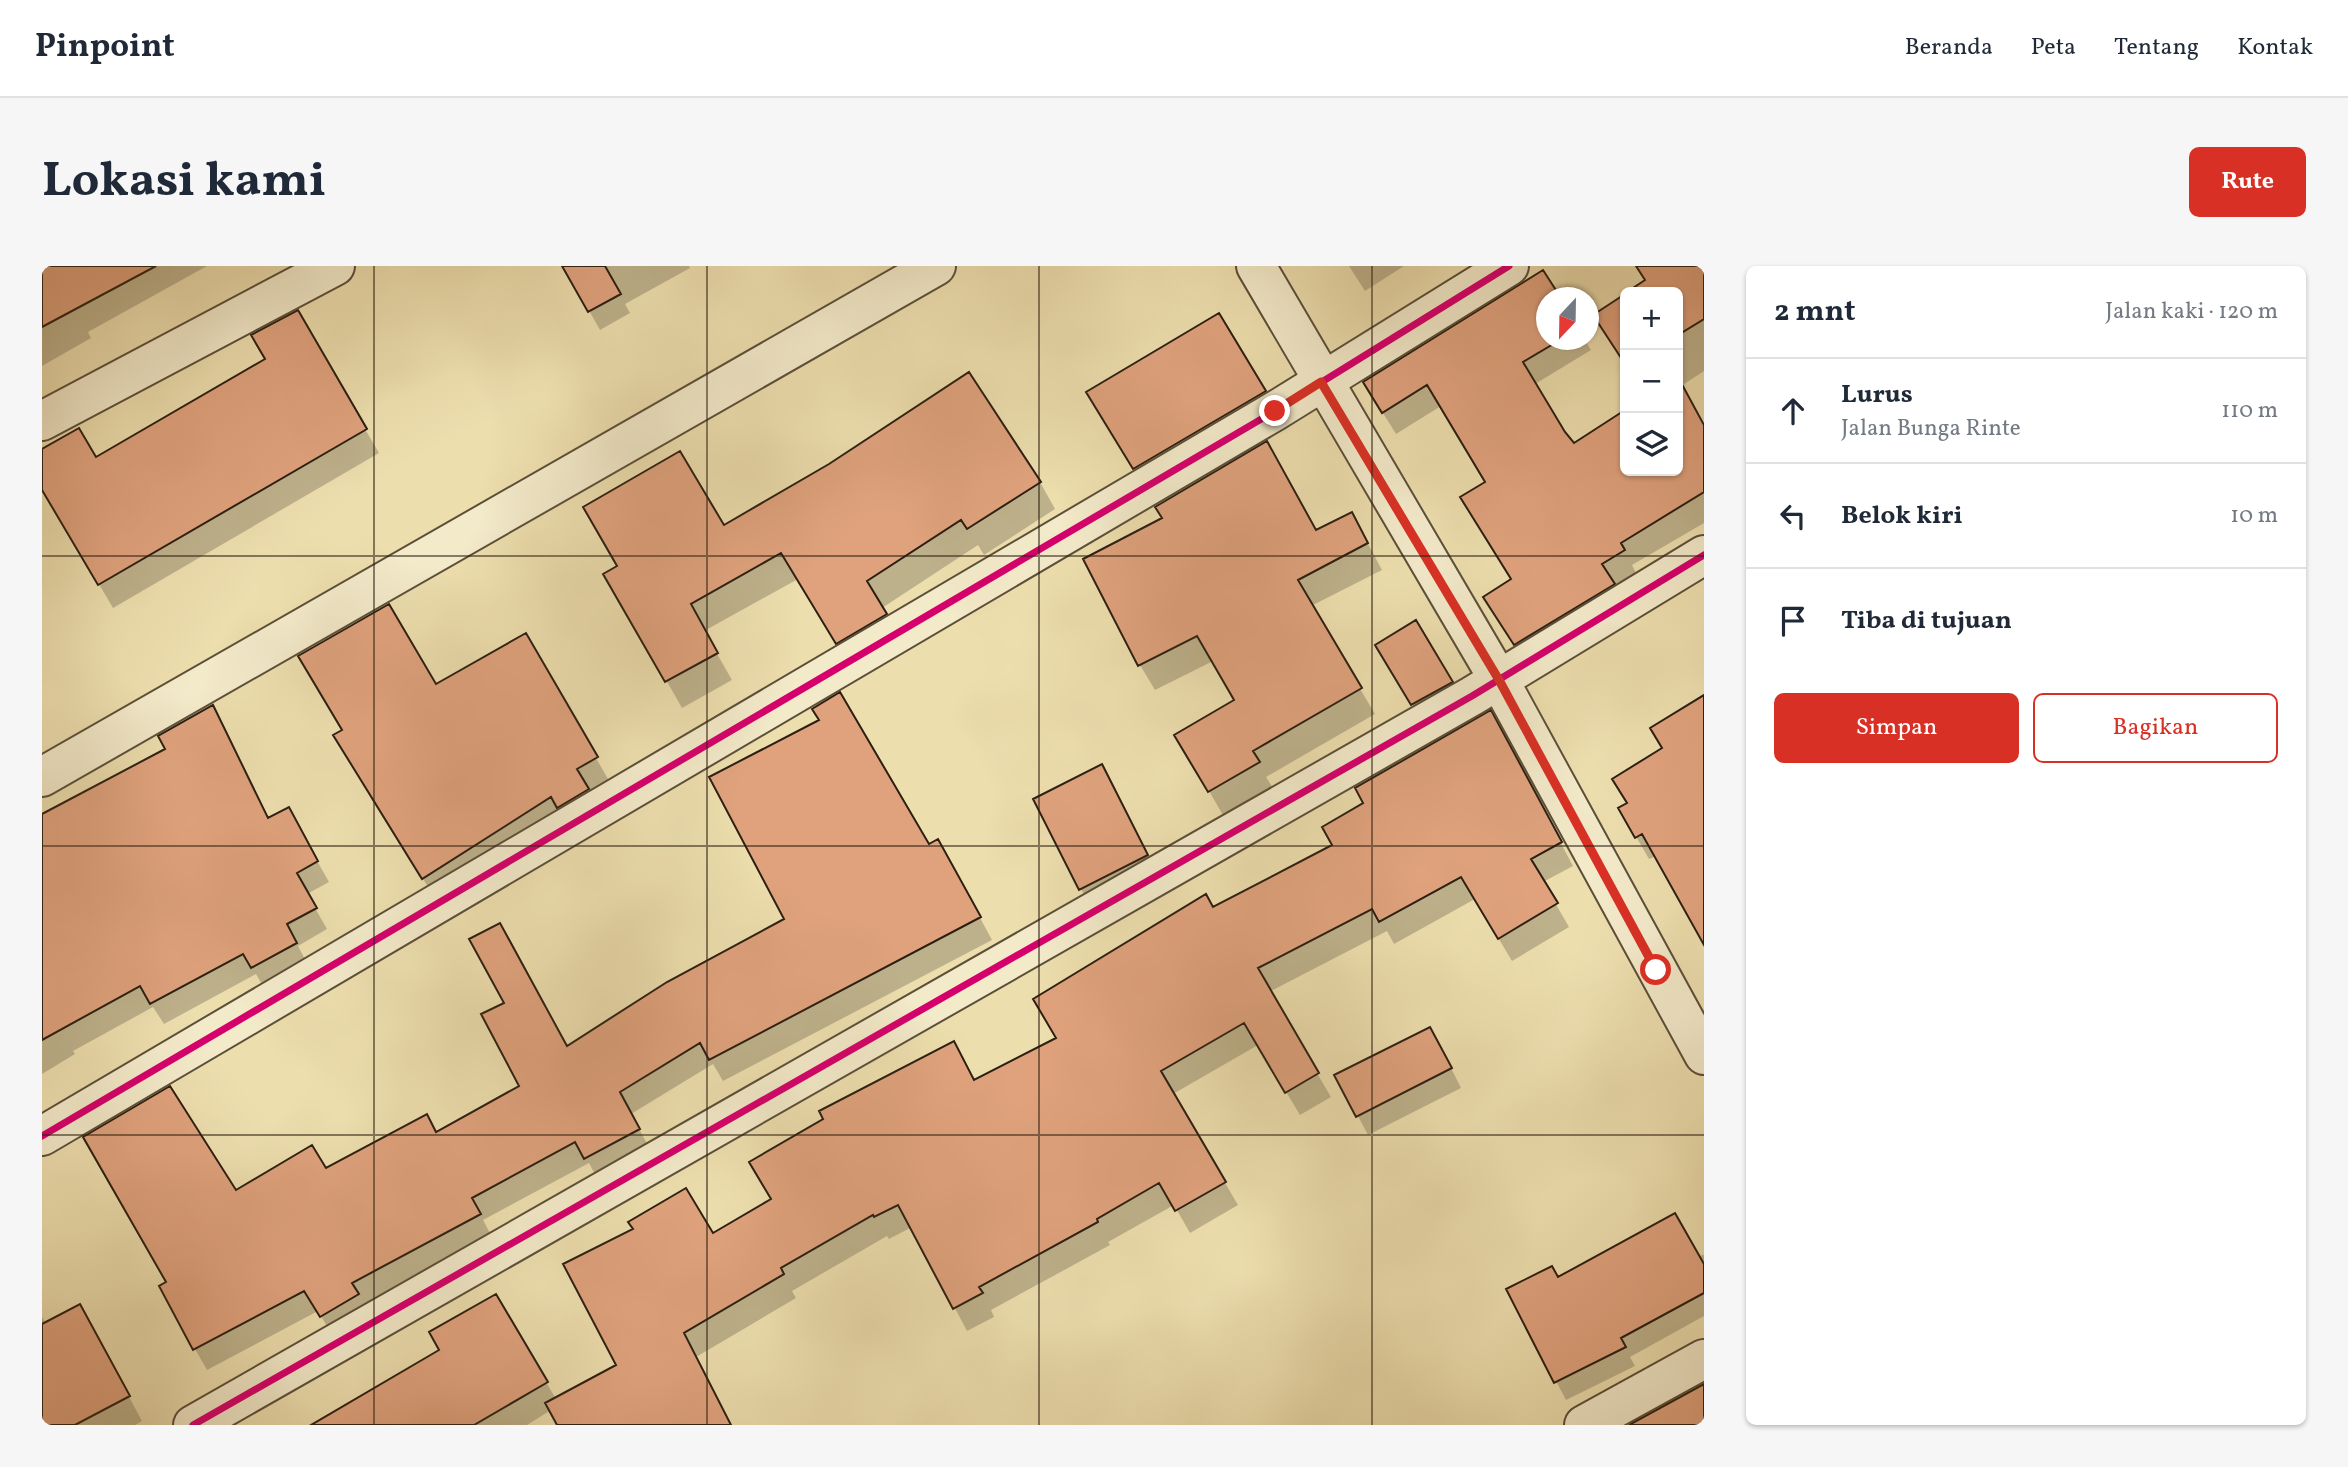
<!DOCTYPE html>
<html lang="id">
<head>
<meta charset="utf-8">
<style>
  :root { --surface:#fff; --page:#f6f6f7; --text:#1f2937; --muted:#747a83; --line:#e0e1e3; --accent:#d93025 }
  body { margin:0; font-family:Vollkorn,serif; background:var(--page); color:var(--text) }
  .controls { position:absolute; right:21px; top:21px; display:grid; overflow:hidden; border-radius:10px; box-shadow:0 2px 5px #0004 }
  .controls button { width:63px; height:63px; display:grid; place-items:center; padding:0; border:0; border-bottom:2px solid var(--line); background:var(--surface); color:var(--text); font:35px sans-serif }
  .compass { position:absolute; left:1494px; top:21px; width:63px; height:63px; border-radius:50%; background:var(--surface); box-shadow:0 2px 5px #0004; rotate:202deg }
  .stop { position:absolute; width:21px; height:21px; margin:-16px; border:5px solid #d93025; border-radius:50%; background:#fff }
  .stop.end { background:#d93025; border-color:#fff; box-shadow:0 2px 7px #0008 }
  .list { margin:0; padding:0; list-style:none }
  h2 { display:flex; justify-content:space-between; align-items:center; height:91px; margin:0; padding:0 28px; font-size:30px }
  h2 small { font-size:23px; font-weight:400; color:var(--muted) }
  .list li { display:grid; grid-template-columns:46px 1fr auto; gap:21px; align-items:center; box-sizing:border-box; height:105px; padding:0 28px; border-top:2px solid var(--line) }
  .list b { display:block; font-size:26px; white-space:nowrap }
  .list p { margin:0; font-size:23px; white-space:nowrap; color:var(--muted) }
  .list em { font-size:23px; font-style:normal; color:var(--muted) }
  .actions { display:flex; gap:14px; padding:21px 28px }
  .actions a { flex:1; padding:16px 0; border:2px solid var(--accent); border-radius:10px; text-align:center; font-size:24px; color:var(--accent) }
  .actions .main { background:var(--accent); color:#fff }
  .icon { flex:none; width:38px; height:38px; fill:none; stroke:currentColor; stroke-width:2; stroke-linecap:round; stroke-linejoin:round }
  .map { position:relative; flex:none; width:1662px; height:1159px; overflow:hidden; border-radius:10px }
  header { display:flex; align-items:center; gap:42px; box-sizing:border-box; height:98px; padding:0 35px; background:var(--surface); border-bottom:2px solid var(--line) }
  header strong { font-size:33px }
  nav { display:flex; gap:38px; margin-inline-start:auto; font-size:24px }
  .intro { display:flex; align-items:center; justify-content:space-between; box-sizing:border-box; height:168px; padding:0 42px }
  h1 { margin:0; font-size:49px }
  .button { padding:18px 32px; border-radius:10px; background:var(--accent); color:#fff; font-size:24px; font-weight:700 }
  main { display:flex; gap:42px; padding:0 42px }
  aside { flex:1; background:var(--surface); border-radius:10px; box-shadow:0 2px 5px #0004 }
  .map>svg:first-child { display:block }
  .shadow { fill:#0003 }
  .building { fill:#dfa27d; stroke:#2c1f12; stroke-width:2 }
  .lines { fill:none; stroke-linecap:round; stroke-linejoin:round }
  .minor-casing { stroke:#5c4f39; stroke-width:42 }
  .tertiary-casing { stroke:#5c4f39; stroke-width:42 }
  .minor { stroke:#f3eaca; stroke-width:38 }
  .tertiary { stroke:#f3eaca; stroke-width:38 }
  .cycleway-casing { stroke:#f3eaca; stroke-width:11 }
  .cycleway { stroke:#d6006c; stroke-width:7 }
  .route { stroke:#d93025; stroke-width:9 }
  .grid { fill:none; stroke:#2c1f12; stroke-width:2; stroke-opacity:0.55 }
</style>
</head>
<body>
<header>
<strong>Pinpoint</strong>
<nav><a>Beranda</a><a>Peta</a><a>Tentang</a><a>Kontak</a></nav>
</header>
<div class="intro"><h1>Lokasi kami</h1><a class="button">Rute</a></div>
<main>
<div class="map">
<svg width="1662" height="1159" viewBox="0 0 1662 1159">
  <rect width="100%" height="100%" fill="#eddeae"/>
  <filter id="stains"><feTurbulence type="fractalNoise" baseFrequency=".00286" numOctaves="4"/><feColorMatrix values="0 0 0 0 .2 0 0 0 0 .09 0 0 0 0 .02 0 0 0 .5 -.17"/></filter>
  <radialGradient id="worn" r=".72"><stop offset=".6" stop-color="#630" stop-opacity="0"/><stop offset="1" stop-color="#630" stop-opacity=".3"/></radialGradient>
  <!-- shadow -->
  <path class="shadow" d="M0,0H165L46,66L49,72L0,100Z
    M522,0H647L648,2L583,38L588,47L558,64Z
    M1307,0H1362L1323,25Z
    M1595,0H1662V105L1639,120L1662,161V257L1590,299L1594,307L1572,320L1584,340L1486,400L1456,353L1471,314L1445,217L1399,140L1354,168L1336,139L1504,32V74H1543L1549,84L1493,118L1531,179L1583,145V205H1636V26H1588L1605,16Z
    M255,47L337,187L71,342L0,221V185L54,194L225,94Z
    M1223,126L1238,153L1108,230L1062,154Z
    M998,216L1013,243L942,289L936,279L840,342L859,375L811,403L756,313L662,365L690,414L640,442L564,308L682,262Z
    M1274,267L1324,274L1340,304L1269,340L1333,448L1224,511L1231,522L1182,551L1135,469L1194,434L1171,395L1113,424L1098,399Z
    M1374,357L1420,435L1382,457L1336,379Z
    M483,369L566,513L546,525L558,545L394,634L306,491L394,421Z
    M1662,431V667L1658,669L1614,590L1607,593L1578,543L1586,539L1622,483L1610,463Z
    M171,442L227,554L258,565L287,616L265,628L285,663L256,680L266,699L222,722L214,708L122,758L111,741L31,785L33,788L0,808V554L57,521L55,518L125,484Z
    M1461,469L1531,600L1501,616L1527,661L1470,695L1433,633L1352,678L1345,665L1227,726L1289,831L1258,849L1216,779L1131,828L1196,939L1148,967L1132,939L1066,976L1068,979L949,1044L952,1051L925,1065L870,961L847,973L845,970L750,1025L754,1032L654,1091L688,1159H517L509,1144L485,1159H271L399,1084L453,1030L514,1133L577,1099L670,969L932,816L1016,773L1171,643L1293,579Z
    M1070,519L1115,608L1049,642L1039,623Z
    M886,580L908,596L950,674L681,815L671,798L589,848L609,885L556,914L547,897L441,954L450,971L321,1039L327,1050L292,1072L276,1045L165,1104L153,1083L126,1017L194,927L283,904L394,868L480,821L524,782Z
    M1399,782L1419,822L1326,869L1316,850Z
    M1662,989V1050L1588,1091L1593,1100L1524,1134L1466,1024Z
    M0,1051L4,1058L51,1064L100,1155L93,1159H6L0,1148Z"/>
  <!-- building -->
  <path class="building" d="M0,0H114L0,61Z
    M520,0H563L579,28L546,46Z
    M1594,0H1662V53L1636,69V26H1585L1603,14Z
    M1501,4L1519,32H1504V74H1518L1481,96L1523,166L1532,177L1583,144V205H1636V111L1662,159V226L1579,277L1583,284L1560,298L1573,318L1472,379L1441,331L1469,313L1418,231L1443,216L1385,119L1340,147L1321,116Z
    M1583,28V98L1551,49Z
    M256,44L325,163L56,319L0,224V183L37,162L54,191L223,93L209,69Z
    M1177,47L1224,125L1091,203L1044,126Z
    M927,106L999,216L925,263L919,254L825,315L845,348L794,378L739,287L649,338L676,387L623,416L561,308L575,300L541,241L638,185L682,259L787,198Z
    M1225,175L1274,264L1310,246L1326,277L1256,314L1320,422L1211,485L1218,496L1166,526L1132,469L1192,434L1155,370L1096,400L1041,293L1120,252L1113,241Z
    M347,338L394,418L484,367L556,491L535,503L547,523L515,542L509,531L380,613L291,469L300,464L256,390Z
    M1374,354L1411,416L1369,439L1333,379Z
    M798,426L887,578L896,573L939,651L667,794L658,777L578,826L598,863L542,893L533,876L430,932L439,948L310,1017L317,1028L278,1051L262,1025L151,1084L117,1020L124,1016L41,871L128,820L194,924L270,879L284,902L385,848L394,866L477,820L439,748L462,737L427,673L458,657L525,780L625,716L742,653L667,511L777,454L770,443Z
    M1662,429V679L1600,568L1593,572L1576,542L1585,537L1570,513L1620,482L1608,462Z
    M171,439L226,552L247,541L276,595L255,607L275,642L245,658L255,677L209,702L201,688L108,738L98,720L0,774V548L123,483L116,470Z
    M1449,444L1520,576L1489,593L1516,637L1456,673L1419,611L1337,656L1330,643L1216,702L1277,807L1243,827L1202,757L1119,805L1184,916L1133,945L1117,917L1055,953L1056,956L937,1021L941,1027L911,1043L856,939L832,951L831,949L739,1002L742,1008L642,1067L689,1159H515L503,1137L574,1099L521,998L591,963L586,956L644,922L671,967L729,933L707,896L781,853L777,845L912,775L932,814L1014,772L991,733L1164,628L1171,641L1290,579L1280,561L1321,537L1313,522Z
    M1060,498L1106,589L1037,624L991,533Z
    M1388,761L1410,802L1314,851L1292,809Z
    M1633,947L1662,998V1027L1579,1072L1584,1081L1512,1117L1464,1023L1510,1000L1516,1011Z
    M454,1028L506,1116L432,1159H269L397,1084L387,1066Z
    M38,1038L88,1130L33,1159H0V1058Z
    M1662,1118V1159H1587Z"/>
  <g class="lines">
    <!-- minor casing -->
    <g class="minor-casing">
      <path id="minor" d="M0,155L293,0
        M0,511L894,0
        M0,870L1233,145L1467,0
        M151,1159L1430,430L1662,289
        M1542,1159L1662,1093"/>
    </g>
    <!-- tertiary casing -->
    <g class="tertiary-casing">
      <path id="tertiary" d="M1214,0L1457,414L1662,789"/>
    </g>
    <!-- minor -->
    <use href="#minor" class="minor"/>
    <!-- tertiary -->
    <use href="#tertiary" class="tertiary"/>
    <!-- cycleway casing -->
    <g class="cycleway-casing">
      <path id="cycleway" d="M0,870L1233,145L1467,0
        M151,1159L1430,430L1662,289"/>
    </g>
    <!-- cycleway -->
    <use href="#cycleway" class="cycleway"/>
  </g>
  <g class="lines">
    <!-- route -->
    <path class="route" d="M1233,145L1279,116L1457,414L1614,704"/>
  </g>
  <!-- grid -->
  <path class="grid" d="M332,0V1159M665,0V1159M997,0V1159M1330,0V1159M0,290H1662M0,580H1662M0,869H1662"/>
  <rect width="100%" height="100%" filter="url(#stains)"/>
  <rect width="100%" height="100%" fill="url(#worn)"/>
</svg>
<div class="controls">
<button>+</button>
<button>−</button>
<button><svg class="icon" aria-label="layers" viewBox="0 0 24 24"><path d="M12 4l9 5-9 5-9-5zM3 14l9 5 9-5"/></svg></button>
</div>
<svg class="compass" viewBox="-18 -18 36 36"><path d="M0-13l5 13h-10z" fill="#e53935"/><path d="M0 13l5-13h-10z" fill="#747a83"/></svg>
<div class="stop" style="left:1614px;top:704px"></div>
<div class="stop end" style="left:1233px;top:145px"></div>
</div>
<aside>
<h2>2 mnt<small>Jalan kaki · 120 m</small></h2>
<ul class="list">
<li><svg class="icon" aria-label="ahead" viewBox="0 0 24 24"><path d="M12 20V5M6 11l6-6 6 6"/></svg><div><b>Lurus</b><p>Jalan Bunga Rinte</p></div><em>110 m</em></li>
<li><svg class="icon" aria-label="left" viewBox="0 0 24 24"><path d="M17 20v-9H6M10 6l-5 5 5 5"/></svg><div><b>Belok kiri</b></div><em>10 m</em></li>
<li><svg class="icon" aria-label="arrive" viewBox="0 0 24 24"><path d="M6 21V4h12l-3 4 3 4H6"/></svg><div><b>Tiba di tujuan</b></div></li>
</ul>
<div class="actions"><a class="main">Simpan</a><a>Bagikan</a></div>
</aside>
</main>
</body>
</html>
